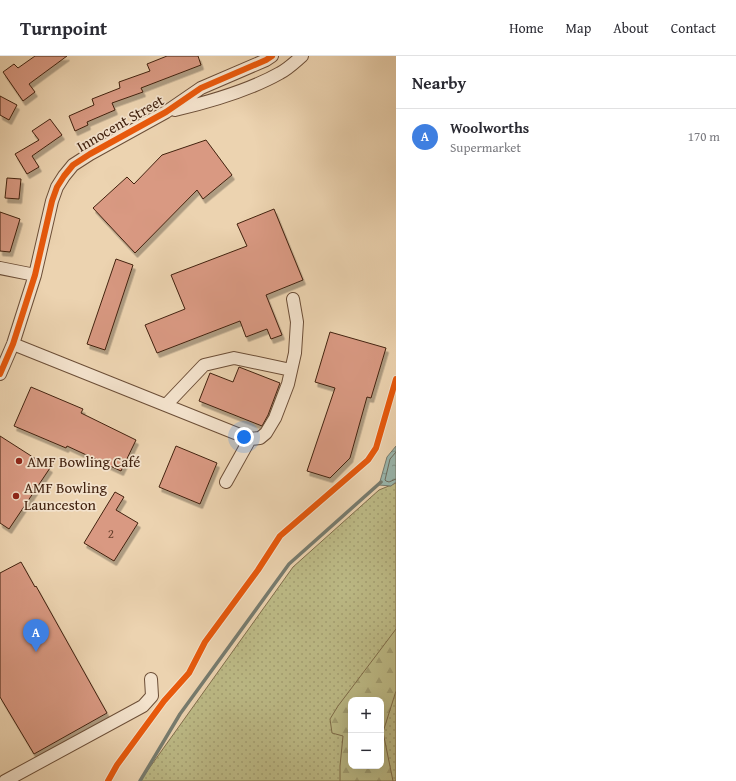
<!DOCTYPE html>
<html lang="en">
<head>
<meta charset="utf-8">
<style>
  :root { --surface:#fff; --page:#f7f7f7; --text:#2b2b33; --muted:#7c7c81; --line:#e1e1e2; --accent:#8f2418 }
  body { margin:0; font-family:"Gentium Book Plus",serif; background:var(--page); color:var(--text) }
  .controls { position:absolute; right:12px; bottom:12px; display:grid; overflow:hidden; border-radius:8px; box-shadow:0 4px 16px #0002 }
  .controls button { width:36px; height:36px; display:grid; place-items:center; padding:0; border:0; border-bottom:1px solid var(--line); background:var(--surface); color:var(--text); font:20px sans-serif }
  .you { position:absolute; left:244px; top:381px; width:14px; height:14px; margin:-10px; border:3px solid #fff; border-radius:50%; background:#1a73e8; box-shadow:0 0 0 6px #1a73e833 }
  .badge { display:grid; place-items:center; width:26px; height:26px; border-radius:50%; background:var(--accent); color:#fff; font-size:13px; font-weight:700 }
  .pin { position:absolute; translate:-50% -33px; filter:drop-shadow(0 1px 2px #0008) }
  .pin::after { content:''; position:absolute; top:21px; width:14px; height:12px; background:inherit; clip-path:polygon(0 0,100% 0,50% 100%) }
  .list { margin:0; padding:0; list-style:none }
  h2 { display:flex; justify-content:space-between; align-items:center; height:52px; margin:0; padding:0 16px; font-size:17px }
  h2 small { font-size:13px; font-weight:400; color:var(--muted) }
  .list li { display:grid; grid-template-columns:26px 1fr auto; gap:12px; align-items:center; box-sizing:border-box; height:56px; padding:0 16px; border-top:1px solid var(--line) }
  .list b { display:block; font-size:15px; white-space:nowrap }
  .list p { margin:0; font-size:13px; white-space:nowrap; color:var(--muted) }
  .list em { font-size:13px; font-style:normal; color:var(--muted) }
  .map { position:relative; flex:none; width:396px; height:725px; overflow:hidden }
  header { display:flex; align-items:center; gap:24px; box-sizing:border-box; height:56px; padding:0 20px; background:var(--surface); border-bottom:1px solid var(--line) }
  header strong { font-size:19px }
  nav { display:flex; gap:22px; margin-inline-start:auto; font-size:14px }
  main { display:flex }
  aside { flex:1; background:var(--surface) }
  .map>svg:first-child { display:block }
  .grass { fill:url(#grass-dots); stroke:#806e4b; fill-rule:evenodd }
  .forest { fill:url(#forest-firs); stroke:#806e4b; fill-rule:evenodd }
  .water { fill:url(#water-ripples); stroke:#767b6e }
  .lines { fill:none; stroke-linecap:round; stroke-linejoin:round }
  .shore { stroke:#6e6c5e; stroke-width:1 }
  .stream { stroke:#767b6e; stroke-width:3.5 }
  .building { fill:#d99982; stroke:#42220f; filter:url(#shadow) }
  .minor-casing { stroke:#6c4e37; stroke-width:14 }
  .minor { stroke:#f3e2cc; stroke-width:12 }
  .cycleway-casing { stroke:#f3e2cc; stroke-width:8 }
  .cycleway { stroke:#e8590c; stroke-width:6 }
  .poi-dot { fill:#8f2418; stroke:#f3e2cc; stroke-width:1.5 }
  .labels { text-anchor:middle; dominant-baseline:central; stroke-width:3.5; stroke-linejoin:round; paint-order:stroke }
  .number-label { font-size:13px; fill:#68402c }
  .street-label { font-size:15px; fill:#42220f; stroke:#f3e2cc }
  .poi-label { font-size:15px; fill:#42220f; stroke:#f3e2cc; text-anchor:start }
</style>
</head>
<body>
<header>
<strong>Turnpoint</strong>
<nav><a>Home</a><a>Map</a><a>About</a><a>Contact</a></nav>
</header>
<main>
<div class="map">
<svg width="396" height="725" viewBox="0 0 396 725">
  <defs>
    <pattern id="grass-dots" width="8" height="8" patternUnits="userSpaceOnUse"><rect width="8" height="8" fill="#bdbb87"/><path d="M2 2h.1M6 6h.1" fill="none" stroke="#a4a073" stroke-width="1.8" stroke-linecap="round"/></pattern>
    <pattern id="forest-firs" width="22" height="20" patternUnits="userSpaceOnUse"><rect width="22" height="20" fill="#bdbb87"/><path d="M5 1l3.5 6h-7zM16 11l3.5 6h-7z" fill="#a4a073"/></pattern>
    <pattern id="water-ripples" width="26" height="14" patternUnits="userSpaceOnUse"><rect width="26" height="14" fill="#99b7ae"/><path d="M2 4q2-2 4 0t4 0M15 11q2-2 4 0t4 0" fill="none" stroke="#7e948c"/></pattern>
    <filter id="shadow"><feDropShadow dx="2.5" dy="4.5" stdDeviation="0" flood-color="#0004"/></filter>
  </defs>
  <rect width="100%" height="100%" fill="#ecd3b0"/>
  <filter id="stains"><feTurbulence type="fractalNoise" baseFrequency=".005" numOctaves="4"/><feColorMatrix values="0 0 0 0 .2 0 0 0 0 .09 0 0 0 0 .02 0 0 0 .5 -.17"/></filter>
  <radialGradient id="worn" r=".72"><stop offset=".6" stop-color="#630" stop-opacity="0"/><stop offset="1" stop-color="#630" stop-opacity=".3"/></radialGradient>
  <!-- grass -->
  <path class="grass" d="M396,427V725H140L293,511L379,434ZM351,644H381V710H351Z"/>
  <!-- forest -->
  <path class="forest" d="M396,573V635L383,676L393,725H340V710L343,680L332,677L330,663L338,650ZM351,644H381V710H351Z"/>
  <!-- water -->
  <path class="water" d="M396,390V426L391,430L379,429L387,401Z"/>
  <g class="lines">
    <!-- shore -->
    <path class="shore" d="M396,396L390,403L385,424L386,425L389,426L396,423"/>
    <!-- stream -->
    <path class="stream" d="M140,725L180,658L289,508L381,426"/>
  </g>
  <!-- building -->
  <path class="building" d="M35,0H67L29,28L35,36L23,45L3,16L14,8L18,12Z
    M167,0H198L201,9L141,32L143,36L112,47L115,54L87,66L88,69L75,75L69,60L94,49L92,43L120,32L119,26L150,15L147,8Z
    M0,40L17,49L9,64L0,59Z
    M50,63L62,79L32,100L39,111L27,118L15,98L39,84L32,75Z
    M206,84L232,119L203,143L197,134L135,197L93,152L127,121L134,128L162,99Z
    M7,122L21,123L19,143L5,142Z
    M274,153L303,224L266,239L282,279L271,283L267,273L246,281L240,265L157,297L145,269L185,253L171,219L247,190L237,168Z
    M0,156L20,163L10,196L0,195Z
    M116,203L133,209L105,294L87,288Z
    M330,276L386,292L371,342L367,341L350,402L330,422L307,415L335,332L315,326Z
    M239,311L280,327L268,359L262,370L199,345L210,317L233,326Z
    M31,331L83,353L81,357L136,384L121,415L67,390L66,392L14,370Z
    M0,380L50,412L9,473L0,467Z
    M176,390L217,407L200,448L159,431Z
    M115,436L124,441L116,454L138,467L114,505L84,487Z
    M21,506L35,531L36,530L107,657L34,698L0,641V517Z"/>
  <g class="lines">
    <!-- minor casing -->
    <g class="minor-casing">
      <path id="minor" d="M175,54C209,46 250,34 280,17C288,13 295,6 302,0
        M0,212L35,219
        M13,288L250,383L260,382L266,377L275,362L288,328L295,297L297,266L293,243
        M0,318L13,288L35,219L52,145L57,131L64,120L73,109L90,98L166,56L201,32L266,4L272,0
        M166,349L204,309L234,302L291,314
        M226,426L250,383
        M5,725L143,650L152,640L151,623"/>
    </g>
    <!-- minor -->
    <use href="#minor" class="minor"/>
    <!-- cycleway casing -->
    <g class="cycleway-casing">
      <path id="cycleway" d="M0,318L13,288L35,219L52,145L57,131L64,120L73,109L90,98L166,56L201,32L266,4L272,0
        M108,725L117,709L164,645L189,617L205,586L258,514L280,480L368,404L376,392L396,323"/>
    </g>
    <!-- cycleway -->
    <use href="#cycleway" class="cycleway"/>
  </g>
  <!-- markers -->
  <g class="poi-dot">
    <circle cx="19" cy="405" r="4"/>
    <circle cx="16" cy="440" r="4"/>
  </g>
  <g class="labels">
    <!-- number labels -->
    <g class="number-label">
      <text x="111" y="477">2</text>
    </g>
    <!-- street labels -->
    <g class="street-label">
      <text transform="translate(120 67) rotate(-30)">Innocent Street</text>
    </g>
    <!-- poi labels -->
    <g class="poi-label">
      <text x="27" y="405">AMF Bowling Café</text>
      <text x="24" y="431">AMF Bowling<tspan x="24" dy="17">Launceston</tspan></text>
    </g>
  </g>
  <rect width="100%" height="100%" filter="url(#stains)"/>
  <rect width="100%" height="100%" fill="url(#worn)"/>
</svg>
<div class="controls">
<button>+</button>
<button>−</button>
</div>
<div class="you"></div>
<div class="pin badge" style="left:36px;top:596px;background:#3f7fe0">A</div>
</div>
<aside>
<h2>Nearby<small></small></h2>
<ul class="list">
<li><span class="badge" style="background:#3f7fe0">A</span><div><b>Woolworths</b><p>Supermarket</p></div><em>170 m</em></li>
</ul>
</aside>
</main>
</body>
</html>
